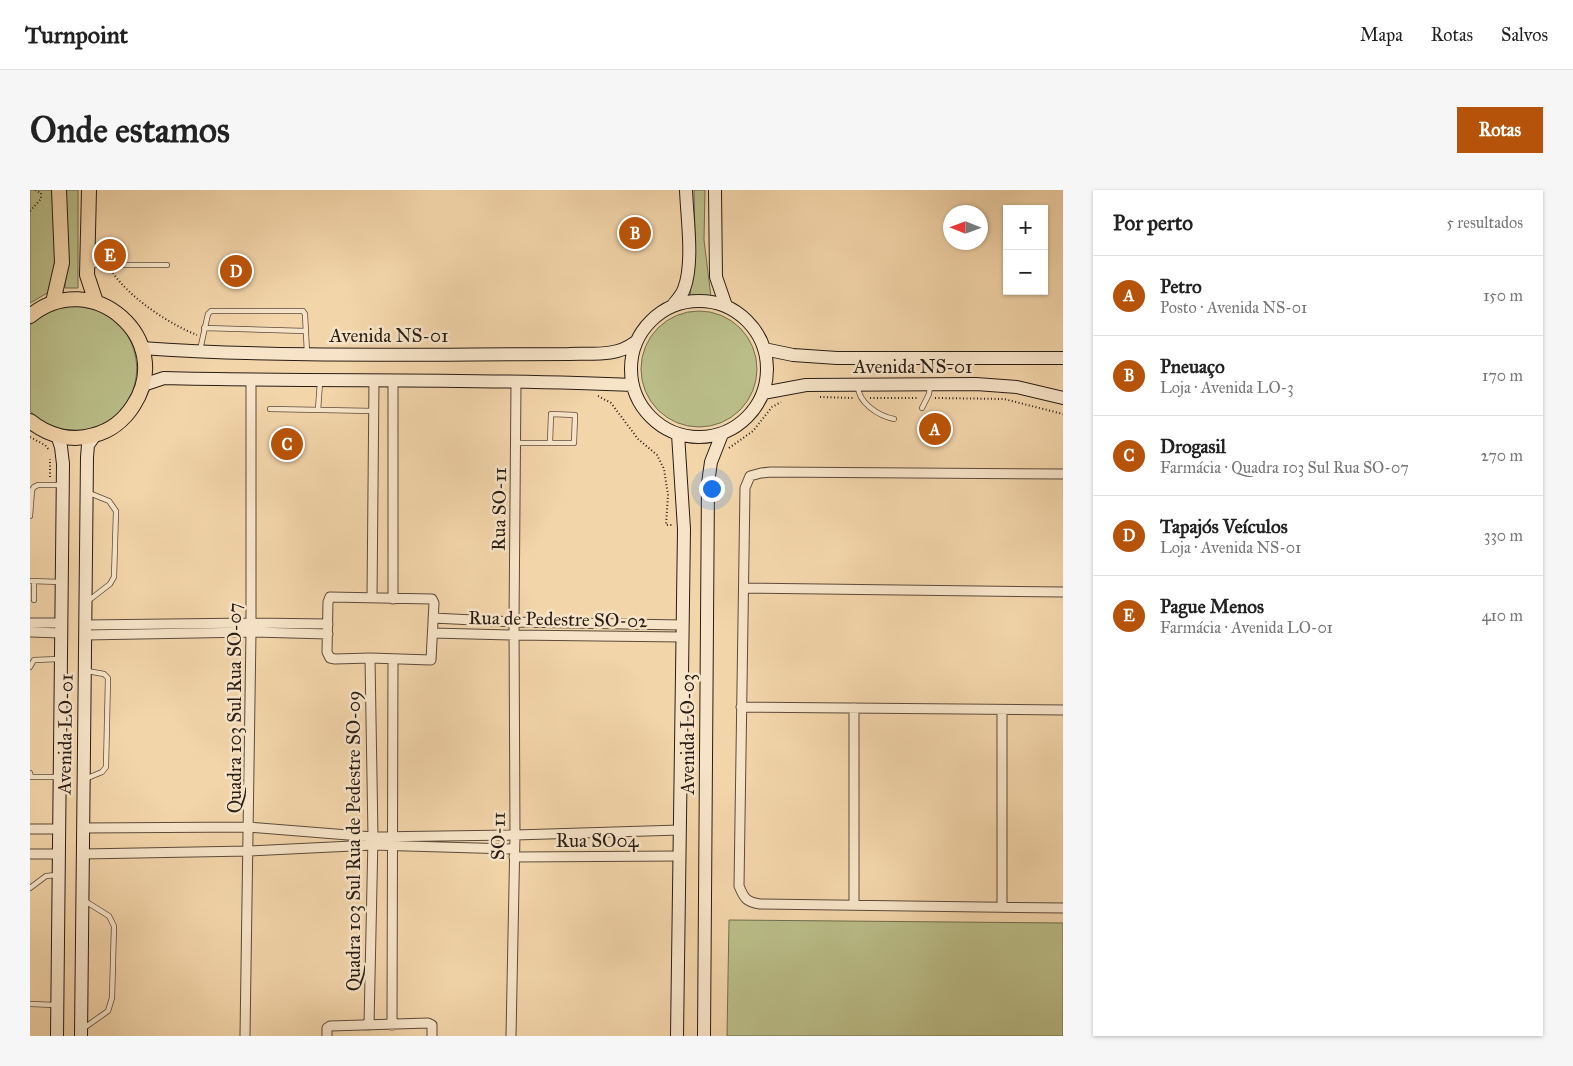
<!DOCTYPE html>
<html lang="pt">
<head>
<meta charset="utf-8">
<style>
  :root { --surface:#fff; --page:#f6f6f6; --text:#222; --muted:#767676; --line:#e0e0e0; --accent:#b45309 }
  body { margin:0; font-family:"IM FELL Great Primer",serif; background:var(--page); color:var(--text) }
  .controls { position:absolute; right:15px; top:15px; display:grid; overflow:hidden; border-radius:0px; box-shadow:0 1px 4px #0004 }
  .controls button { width:45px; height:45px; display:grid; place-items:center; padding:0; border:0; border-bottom:1px solid var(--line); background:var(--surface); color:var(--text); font:25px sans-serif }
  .compass { position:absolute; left:913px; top:15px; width:45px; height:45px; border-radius:50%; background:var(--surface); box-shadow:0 1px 4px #0004; rotate:271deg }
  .you { position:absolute; left:681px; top:298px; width:18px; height:18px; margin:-12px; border:4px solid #fff; border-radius:50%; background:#1a73e8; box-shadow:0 0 0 8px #1a73e833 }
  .badge { display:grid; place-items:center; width:32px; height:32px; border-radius:50%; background:var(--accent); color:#fff; font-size:16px; font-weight:700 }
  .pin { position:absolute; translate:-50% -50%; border:2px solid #fff; box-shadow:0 1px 5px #0006 }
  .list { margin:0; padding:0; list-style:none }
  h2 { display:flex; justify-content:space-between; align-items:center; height:65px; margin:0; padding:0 20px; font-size:21px }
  h2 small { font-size:16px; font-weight:400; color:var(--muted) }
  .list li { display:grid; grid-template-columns:32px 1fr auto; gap:15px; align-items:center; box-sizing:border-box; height:80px; padding:0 20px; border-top:1px solid var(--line) }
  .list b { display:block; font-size:19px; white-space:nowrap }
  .list p { margin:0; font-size:16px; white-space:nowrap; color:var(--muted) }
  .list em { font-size:16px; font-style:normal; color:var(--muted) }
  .map { position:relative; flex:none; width:1033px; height:846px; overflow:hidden; border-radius:0px }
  header { display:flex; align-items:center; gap:30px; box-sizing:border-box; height:70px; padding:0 25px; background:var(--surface); border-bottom:1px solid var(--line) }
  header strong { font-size:24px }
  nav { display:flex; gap:28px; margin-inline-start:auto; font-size:18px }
  .intro { display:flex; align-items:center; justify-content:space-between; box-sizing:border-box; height:120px; padding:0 30px }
  h1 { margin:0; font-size:35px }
  .button { padding:12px 22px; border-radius:0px; background:var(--accent); color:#fff; font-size:18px; font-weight:700 }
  main { display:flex; gap:30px; padding:0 30px }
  aside { flex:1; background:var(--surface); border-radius:0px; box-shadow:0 1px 4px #0004 }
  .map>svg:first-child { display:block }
  .green { fill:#babd88; stroke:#716d4f }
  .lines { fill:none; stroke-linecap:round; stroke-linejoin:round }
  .lane-casing { stroke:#5b4b3b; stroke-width:6 }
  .street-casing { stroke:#5b4b3b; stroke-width:11 }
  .secondary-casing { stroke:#281d16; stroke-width:14 }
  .primary-casing { stroke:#281d16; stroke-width:16 }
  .path { stroke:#281d16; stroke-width:2; stroke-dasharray:1 2.5; stroke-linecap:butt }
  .lane { stroke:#f7e4c8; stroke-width:4.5 }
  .street { stroke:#f7e4c8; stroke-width:9 }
  .secondary { stroke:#f7e4c8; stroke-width:12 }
  .primary { stroke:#f3d5aa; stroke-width:14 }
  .labels { text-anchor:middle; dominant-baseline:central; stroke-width:5; stroke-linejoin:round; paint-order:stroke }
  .street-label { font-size:19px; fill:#281d16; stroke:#f7e4c8 }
</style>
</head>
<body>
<header>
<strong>Turnpoint</strong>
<nav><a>Mapa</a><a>Rotas</a><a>Salvos</a></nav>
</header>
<div class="intro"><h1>Onde estamos</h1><a class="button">Rotas</a></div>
<main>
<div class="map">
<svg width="1033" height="846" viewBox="0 0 1033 846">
  <rect width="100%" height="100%" fill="#f3d5aa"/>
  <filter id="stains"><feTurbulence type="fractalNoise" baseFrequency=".004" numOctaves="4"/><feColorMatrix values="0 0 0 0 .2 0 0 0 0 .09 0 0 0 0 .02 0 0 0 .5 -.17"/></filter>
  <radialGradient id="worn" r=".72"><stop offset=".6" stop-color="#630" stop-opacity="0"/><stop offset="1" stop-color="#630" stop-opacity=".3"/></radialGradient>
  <!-- green -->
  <path class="green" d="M0,0H26V88L19,102L0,113Z
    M35,0H48V98H35Z
    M664,0H675L674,50L681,107L660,106L665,49Z
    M43,115C49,116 56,116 62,118C71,120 81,127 88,133C128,175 100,244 40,240C25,239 11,232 0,221V135L20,120Z
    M611 179a58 58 0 1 1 116 0a58 58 0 1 1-116 0Z
    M699,730L1033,733V846H697Z"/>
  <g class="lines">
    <!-- lane casing -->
    <g class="lane-casing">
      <path id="lane" d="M58,75H137
        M174,138L276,141
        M170,160L178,124L181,121H273L275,124L277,163
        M828,196C828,213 849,226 864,229
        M892,218L899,204L900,196
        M240,219L344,221
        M288,220L290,192
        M486,253H544L545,225L521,224L520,253
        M0,326L2,300L4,297L8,295H31
        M0,391L31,392
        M4,410V392
        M58,411L80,394L84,387L86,321L79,311L59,303
        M0,477L4,470L29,469
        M0,583L1,587H29
        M55,589L72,582L76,577L78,488L74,484L57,481
        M0,698L16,686L27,685
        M0,814L26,815
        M54,838L78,821L82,808L84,736L79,726L55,711"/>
    </g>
    <!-- street casing -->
    <g class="street-casing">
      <path id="street" d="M1033,284L741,282L731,283L720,286L715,298L709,696C714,708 716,712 730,714L1033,718
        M714,398L1033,402
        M300,407L402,409L404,413L401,470L340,468L305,469L300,468L297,462L298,412Z
        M342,408L344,190
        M363,409V190
        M403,428L484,432L652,435
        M0,433H31
        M55,435L221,433L298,434
        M0,442L31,443
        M403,443L484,445L652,447
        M55,445L221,442L298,444
        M711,517L1033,520
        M824,518V715
        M53,638L219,637L343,647L485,645L650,640
        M0,639H29
        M0,664H28
        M53,664L219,661L343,655L484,659
        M484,667L650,666
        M972,717V520
        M339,835L343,647L340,468
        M362,835L363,469
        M215,846L221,442V189
        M297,846V838L300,836L398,833L402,835V846
        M481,846L485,645L484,432L486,193"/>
    </g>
    <!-- secondary casing -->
    <g class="secondary-casing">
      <path id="secondary" d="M685,0L686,87L696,116
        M601 179a68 68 0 1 1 136 0a68 68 0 1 1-136 0Z
        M643,115C647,110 652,105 654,99C664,73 657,28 656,0
        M111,158C254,168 397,164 539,164C561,163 586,167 604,153
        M734,159L763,165L807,168H1033
        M113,195L134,188C290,192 447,188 603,195
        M733,203L776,195L946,194L987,197L1033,208
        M27,846L33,274L31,257L27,245
        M51,846L57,267L58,255L65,245
        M647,846L654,339L648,244
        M674,846L678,293L681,272L692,244"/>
    </g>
    <!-- primary casing -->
    <g class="primary-casing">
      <path id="primary" d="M59,0L57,85L66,112
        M23,112L32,73L29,0
        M0,126C62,75 147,150 103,216C94,230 80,241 64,245C42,252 18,246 0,231"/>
    </g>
    <!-- path -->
    <path class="path" d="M0,21L11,9V3L5,0
      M83,83C100,108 139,134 167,145
      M568,206L581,213L608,249L627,265L634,279L638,305L636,335H643
      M790,207L823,208
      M840,208H888
      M905,208L974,209L1033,224
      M0,247L15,255L19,260
      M699,258L723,241L742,217L751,212
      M20,287V269"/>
    <!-- lane -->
    <use href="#lane" class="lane"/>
    <!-- street -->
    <use href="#street" class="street"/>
    <!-- secondary -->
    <use href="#secondary" class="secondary"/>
    <!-- primary -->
    <use href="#primary" class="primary"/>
  </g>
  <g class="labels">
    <!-- street labels -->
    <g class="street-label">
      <text x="359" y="145">Avenida NS-01</text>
      <text x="883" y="176">Avenida NS-01</text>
      <text transform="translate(469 319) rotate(-89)">Rua SO-11</text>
      <text transform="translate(528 429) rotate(1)">Rua de Pedestre SO-02</text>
      <text transform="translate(204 518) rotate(-90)">Quadra 103 Sul Rua SO-07</text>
      <text transform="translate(35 544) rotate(-89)">Avenida LO-01</text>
      <text transform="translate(657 544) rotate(-90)">Avenida LO-03</text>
      <text transform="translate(468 646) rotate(-89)">SO-11</text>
      <text x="567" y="650">Rua SO04</text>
      <text transform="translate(323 651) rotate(-90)">Quadra 103 Sul Rua de Pedestre SO-09</text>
    </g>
  </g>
  <rect width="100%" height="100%" filter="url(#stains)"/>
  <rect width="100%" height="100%" fill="url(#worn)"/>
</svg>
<div class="controls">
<button>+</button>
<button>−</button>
</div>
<svg class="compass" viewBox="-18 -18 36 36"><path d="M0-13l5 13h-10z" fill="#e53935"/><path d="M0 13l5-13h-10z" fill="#767676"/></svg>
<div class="you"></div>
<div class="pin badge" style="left:905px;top:239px">A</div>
<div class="pin badge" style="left:605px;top:43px">B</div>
<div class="pin badge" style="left:257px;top:254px">C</div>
<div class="pin badge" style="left:206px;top:81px">D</div>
<div class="pin badge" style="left:80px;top:65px">E</div>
</div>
<aside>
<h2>Por perto<small>5 resultados</small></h2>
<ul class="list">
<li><span class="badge">A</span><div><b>Petro</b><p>Posto · Avenida NS-01</p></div><em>150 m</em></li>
<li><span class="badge">B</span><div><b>Pneuaço</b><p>Loja · Avenida LO-3</p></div><em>170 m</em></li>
<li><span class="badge">C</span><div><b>Drogasil</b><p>Farmácia · Quadra 103 Sul Rua SO-07</p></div><em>270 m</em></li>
<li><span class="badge">D</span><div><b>Tapajós Veículos</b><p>Loja · Avenida NS-01</p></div><em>330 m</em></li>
<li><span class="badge">E</span><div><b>Pague Menos</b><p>Farmácia · Avenida LO-01</p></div><em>410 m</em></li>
</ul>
</aside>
</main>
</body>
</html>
